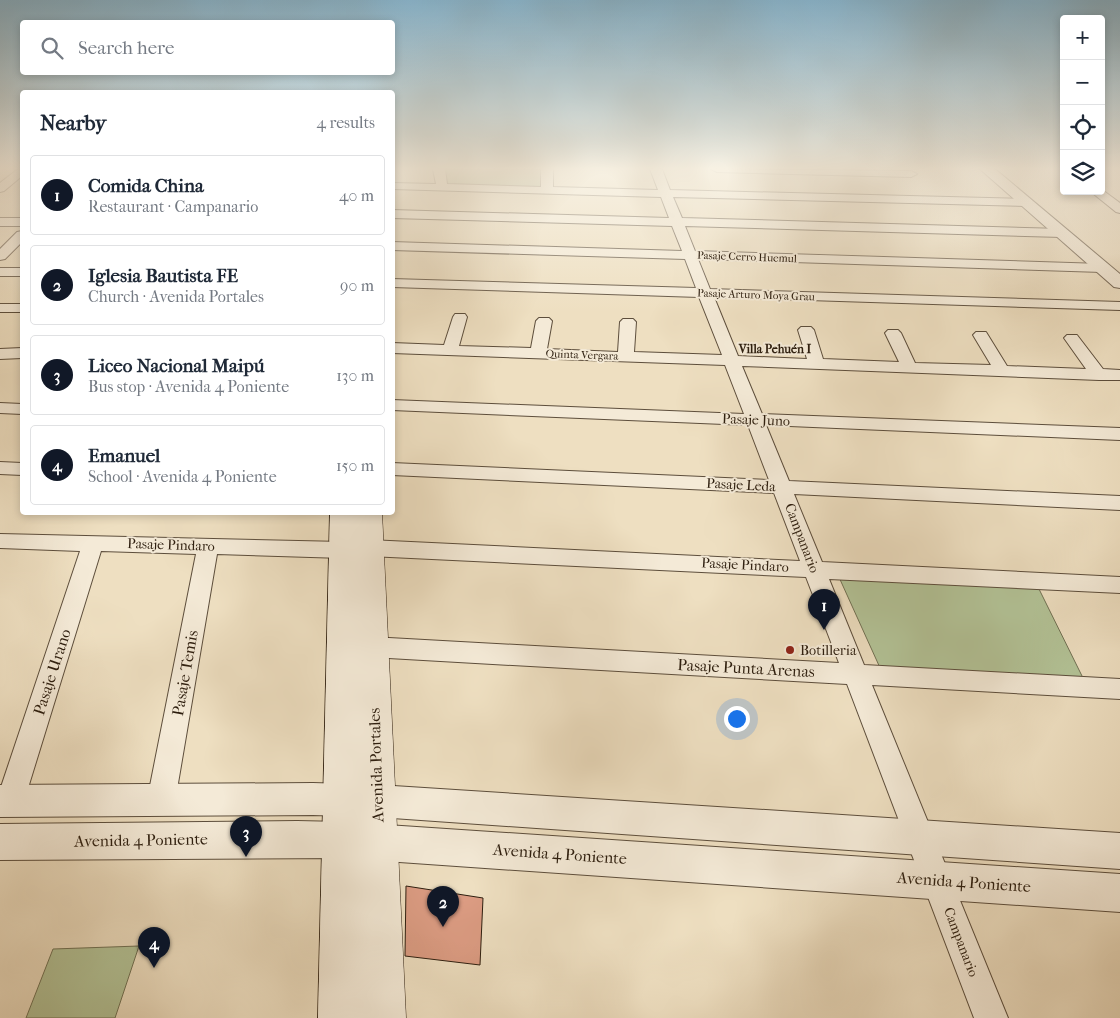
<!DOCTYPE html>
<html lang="en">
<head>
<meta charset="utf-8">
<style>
  :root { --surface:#fff; --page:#f2f2f3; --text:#1f2937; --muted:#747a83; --line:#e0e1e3; --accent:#111827 }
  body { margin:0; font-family:"IM FELL French Canon",serif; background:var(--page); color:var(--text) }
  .controls { position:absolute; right:15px; top:15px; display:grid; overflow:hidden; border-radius:5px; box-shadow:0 2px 8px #0003 }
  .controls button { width:45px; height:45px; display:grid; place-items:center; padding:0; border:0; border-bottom:1px solid var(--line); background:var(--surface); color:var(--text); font:25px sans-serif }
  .you { position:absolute; left:736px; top:718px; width:18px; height:18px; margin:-12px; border:4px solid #fff; border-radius:50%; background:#1a73e8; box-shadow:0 0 0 8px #1a73e833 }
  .badge { display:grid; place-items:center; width:32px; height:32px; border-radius:50%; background:var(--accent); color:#fff; font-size:16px; font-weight:700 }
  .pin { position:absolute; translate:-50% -41px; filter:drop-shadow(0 1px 2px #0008) }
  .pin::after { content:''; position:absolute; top:26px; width:18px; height:15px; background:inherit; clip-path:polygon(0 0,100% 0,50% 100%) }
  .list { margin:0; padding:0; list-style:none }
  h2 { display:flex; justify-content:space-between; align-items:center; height:65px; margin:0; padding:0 20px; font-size:21px }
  h2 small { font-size:16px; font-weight:400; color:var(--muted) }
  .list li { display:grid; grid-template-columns:32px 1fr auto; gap:15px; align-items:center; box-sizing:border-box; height:80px; margin:0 10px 10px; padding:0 10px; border:1px solid var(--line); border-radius:5px }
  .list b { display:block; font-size:19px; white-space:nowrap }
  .list p { margin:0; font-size:16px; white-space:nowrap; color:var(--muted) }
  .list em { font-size:16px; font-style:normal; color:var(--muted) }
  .icon { flex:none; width:28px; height:28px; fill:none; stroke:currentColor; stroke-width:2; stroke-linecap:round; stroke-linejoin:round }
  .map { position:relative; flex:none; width:1120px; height:1018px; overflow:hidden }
  .search { position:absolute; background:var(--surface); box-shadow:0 2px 8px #0003; left:20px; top:20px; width:375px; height:55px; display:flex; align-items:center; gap:12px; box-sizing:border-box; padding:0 18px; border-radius:5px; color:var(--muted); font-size:19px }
  .panel { position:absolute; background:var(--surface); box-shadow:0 2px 8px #0003; left:20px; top:90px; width:375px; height:425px; border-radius:5px }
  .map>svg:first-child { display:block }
  .green { fill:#b3c397; stroke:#707053 }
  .building { fill:#dc9c83; stroke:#2d1e0f }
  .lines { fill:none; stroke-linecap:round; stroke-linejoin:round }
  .minor-casing { stroke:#5d4e3c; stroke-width:2 }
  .tertiary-casing { stroke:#5d4e3c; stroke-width:2 }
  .secondary-casing { stroke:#2d1e0f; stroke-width:1 }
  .minor { fill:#f4ead7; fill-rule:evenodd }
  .tertiary { fill:#f4ead7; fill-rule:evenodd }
  .secondary { fill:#f4ead7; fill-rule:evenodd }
  .poi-dot { fill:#8f2418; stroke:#f4ead7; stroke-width:2 }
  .labels { text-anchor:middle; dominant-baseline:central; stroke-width:4; stroke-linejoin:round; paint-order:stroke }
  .far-street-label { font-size:11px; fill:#2d1e0f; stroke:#f4ead7 }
  .far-neighbourhood-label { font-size:12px; font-weight:bold; fill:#2d1e0f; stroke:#f4ead7 }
  .street-label { font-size:14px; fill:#2d1e0f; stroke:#f4ead7 }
  .poi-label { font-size:14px; fill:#2d1e0f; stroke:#f4ead7; text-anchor:start }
  .near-street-label { font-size:16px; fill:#2d1e0f; stroke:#f4ead7 }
</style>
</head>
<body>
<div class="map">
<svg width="1120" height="1018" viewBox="0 0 1120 1018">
  <rect width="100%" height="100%" fill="#eedfc1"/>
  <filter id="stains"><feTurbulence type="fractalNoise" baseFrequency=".004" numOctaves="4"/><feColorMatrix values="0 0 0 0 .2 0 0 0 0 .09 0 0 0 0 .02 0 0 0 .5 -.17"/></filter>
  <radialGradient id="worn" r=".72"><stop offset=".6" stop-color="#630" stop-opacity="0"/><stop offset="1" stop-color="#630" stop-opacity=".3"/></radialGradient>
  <!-- green -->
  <path class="green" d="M443,169H542V189L445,186Z
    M838,575L1037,585L1084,680L881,670Z
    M139,946L115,1018H26L53,949Z"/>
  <!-- building -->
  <path class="building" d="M406,886L483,898L480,965L405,956Z"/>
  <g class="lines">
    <!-- minor casing -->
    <g class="minor-casing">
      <path id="minor" d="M18,169H22V176L4,191L0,192V183Z
        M433,169H445L447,184L541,187V169H553V187L658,190L650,169H662L670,190L1026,199L1030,200L1032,203L1030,206L673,197L682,218L1062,229L1068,233L1062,237L685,226L695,251L1102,264L1109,268L1102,272L698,259L710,289L1120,302V310L714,297L738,356L807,359L798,330L801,327H811L814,330L823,359L899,362L885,333L888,330H898L901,333L915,363L991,365L973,335L976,332H986L1007,366L1086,369L1064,338L1067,335H1077L1103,369L1120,370V380H1099L742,366L762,414L1120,428V440L766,425L789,481L1120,496V510L794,494L822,562L1120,577V593L829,579L864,665L1120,679V699L872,685L1008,1018H974L847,684L371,657L363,654L359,647L363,640L371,637L839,663L806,577L369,556L362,553L358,548L362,543L369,540L800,561L774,493L392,475V463L769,480L748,425L392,410V400L744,414L725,365L392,353V343L444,345L453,317L455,314H465L467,317L459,346L531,348L536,321L539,318H549L552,321L547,349L618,352L620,322L623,319H633L636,322L634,352L722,355L699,297L392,287V279L696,288L685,259L392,250V242L682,251L672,226L392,218V210L669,218L661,197L392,189V183L436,184Z
        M711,169L911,171L917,174L911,177L717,172Z
        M1101,189L1120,203V213L1116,212L1090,191H1101Z
        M0,218H22V226H0Z
        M22,231V242L5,259L0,260V249L17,232Z
        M0,268H22V276H0Z
        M0,304H22V312H0Z
        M22,348V358L0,359V349Z
        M0,403L22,404V414L0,413Z
        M0,462L22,463V475L0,474Z
        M0,534L343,542L350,545L354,550L350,555L343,558L217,554L175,801L171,810L161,814L151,810L147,801L196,554L101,551L24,801L20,810L10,814L0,810V790L80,551L0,548Z"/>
    </g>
    <!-- tertiary casing -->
    <g class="tertiary-casing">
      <path id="tertiary" d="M980,169H995L1120,274V288L1114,287Z
        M313,783L378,785L1120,833V869L378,817L313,815L0,817V785Z
        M297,821L342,822L1120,874V912L342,858L0,860V824Z"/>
    </g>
    <!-- secondary casing -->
    <g class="secondary-casing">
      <path id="secondary" d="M330,512H382L406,1018H318Z"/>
    </g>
    <!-- minor -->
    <use href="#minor" class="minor"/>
    <!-- tertiary -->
    <use href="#tertiary" class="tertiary"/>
    <!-- secondary -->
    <use href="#secondary" class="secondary"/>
  </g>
  <!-- sky -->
  <linearGradient id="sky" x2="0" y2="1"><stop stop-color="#88b8d3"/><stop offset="0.54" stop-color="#f7f1e3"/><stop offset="1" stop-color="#f7f1e3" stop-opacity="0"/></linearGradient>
  <rect width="1120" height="312" fill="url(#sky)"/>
  <!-- markers -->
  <circle class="poi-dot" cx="790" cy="650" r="5"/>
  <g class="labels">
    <!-- far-street labels -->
    <g class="far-street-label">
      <text transform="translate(747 257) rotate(2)">Pasaje Cerro Huemul</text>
      <text transform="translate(756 295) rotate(2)">Pasaje Arturo Moya Grau</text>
      <text transform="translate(582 355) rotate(2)">Quinta Vergara</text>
    </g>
    <!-- far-neighbourhood labels -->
    <g class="far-neighbourhood-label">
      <text x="775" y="349">Villa Pehuén I</text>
    </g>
    <!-- street labels -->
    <g class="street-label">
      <text transform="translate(756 420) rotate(2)">Pasaje Juno</text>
      <text transform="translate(741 485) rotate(3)">Pasaje Leda</text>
      <text transform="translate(802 538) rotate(69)">Campanario</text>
      <text transform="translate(171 545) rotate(2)">Pasaje Pindaro</text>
      <text transform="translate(745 565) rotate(3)">Pasaje Pindaro</text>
      <text transform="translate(961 942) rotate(69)">Campanario</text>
    </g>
    <!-- poi labels -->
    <g class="poi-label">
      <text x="800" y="650">Botilleria</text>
    </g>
    <!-- near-street labels -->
    <g class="near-street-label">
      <text transform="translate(746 668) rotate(3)">Pasaje Punta Arenas</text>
      <text transform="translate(52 672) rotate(-72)">Pasaje Urano</text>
      <text transform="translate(185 673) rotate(-80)">Pasaje Temis</text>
      <text transform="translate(376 765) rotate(-92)">Avenida Portales</text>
      <text transform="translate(141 840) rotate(-1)">Avenida 4 Poniente</text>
      <text transform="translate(560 854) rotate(4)">Avenida 4 Poniente</text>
      <text transform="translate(964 882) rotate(4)">Avenida 4 Poniente</text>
    </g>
  </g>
  <rect width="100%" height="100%" filter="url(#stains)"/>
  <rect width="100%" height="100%" fill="url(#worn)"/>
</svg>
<div class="controls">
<button>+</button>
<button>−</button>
<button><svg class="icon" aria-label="locate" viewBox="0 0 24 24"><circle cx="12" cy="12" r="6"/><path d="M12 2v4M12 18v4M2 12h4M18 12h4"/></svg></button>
<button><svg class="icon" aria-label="layers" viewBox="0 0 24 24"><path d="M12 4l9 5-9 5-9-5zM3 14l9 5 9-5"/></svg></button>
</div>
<div class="you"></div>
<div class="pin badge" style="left:824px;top:630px">1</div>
<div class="pin badge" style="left:443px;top:927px">2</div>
<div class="pin badge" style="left:246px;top:857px">3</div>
<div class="pin badge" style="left:154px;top:968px">4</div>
<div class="search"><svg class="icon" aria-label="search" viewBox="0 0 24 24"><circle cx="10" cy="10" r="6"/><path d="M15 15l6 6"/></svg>Search here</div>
<section class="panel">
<h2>Nearby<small>4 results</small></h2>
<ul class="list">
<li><span class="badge">1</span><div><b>Comida China</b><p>Restaurant · Campanario</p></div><em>40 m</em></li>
<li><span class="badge">2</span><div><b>Iglesia Bautista FE</b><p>Church · Avenida Portales</p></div><em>90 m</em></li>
<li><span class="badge">3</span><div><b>Liceo Nacional Maipú</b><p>Bus stop · Avenida 4 Poniente</p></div><em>130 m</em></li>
<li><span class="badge">4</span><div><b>Emanuel</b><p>School · Avenida 4 Poniente</p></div><em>150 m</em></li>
</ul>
</section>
</div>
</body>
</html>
